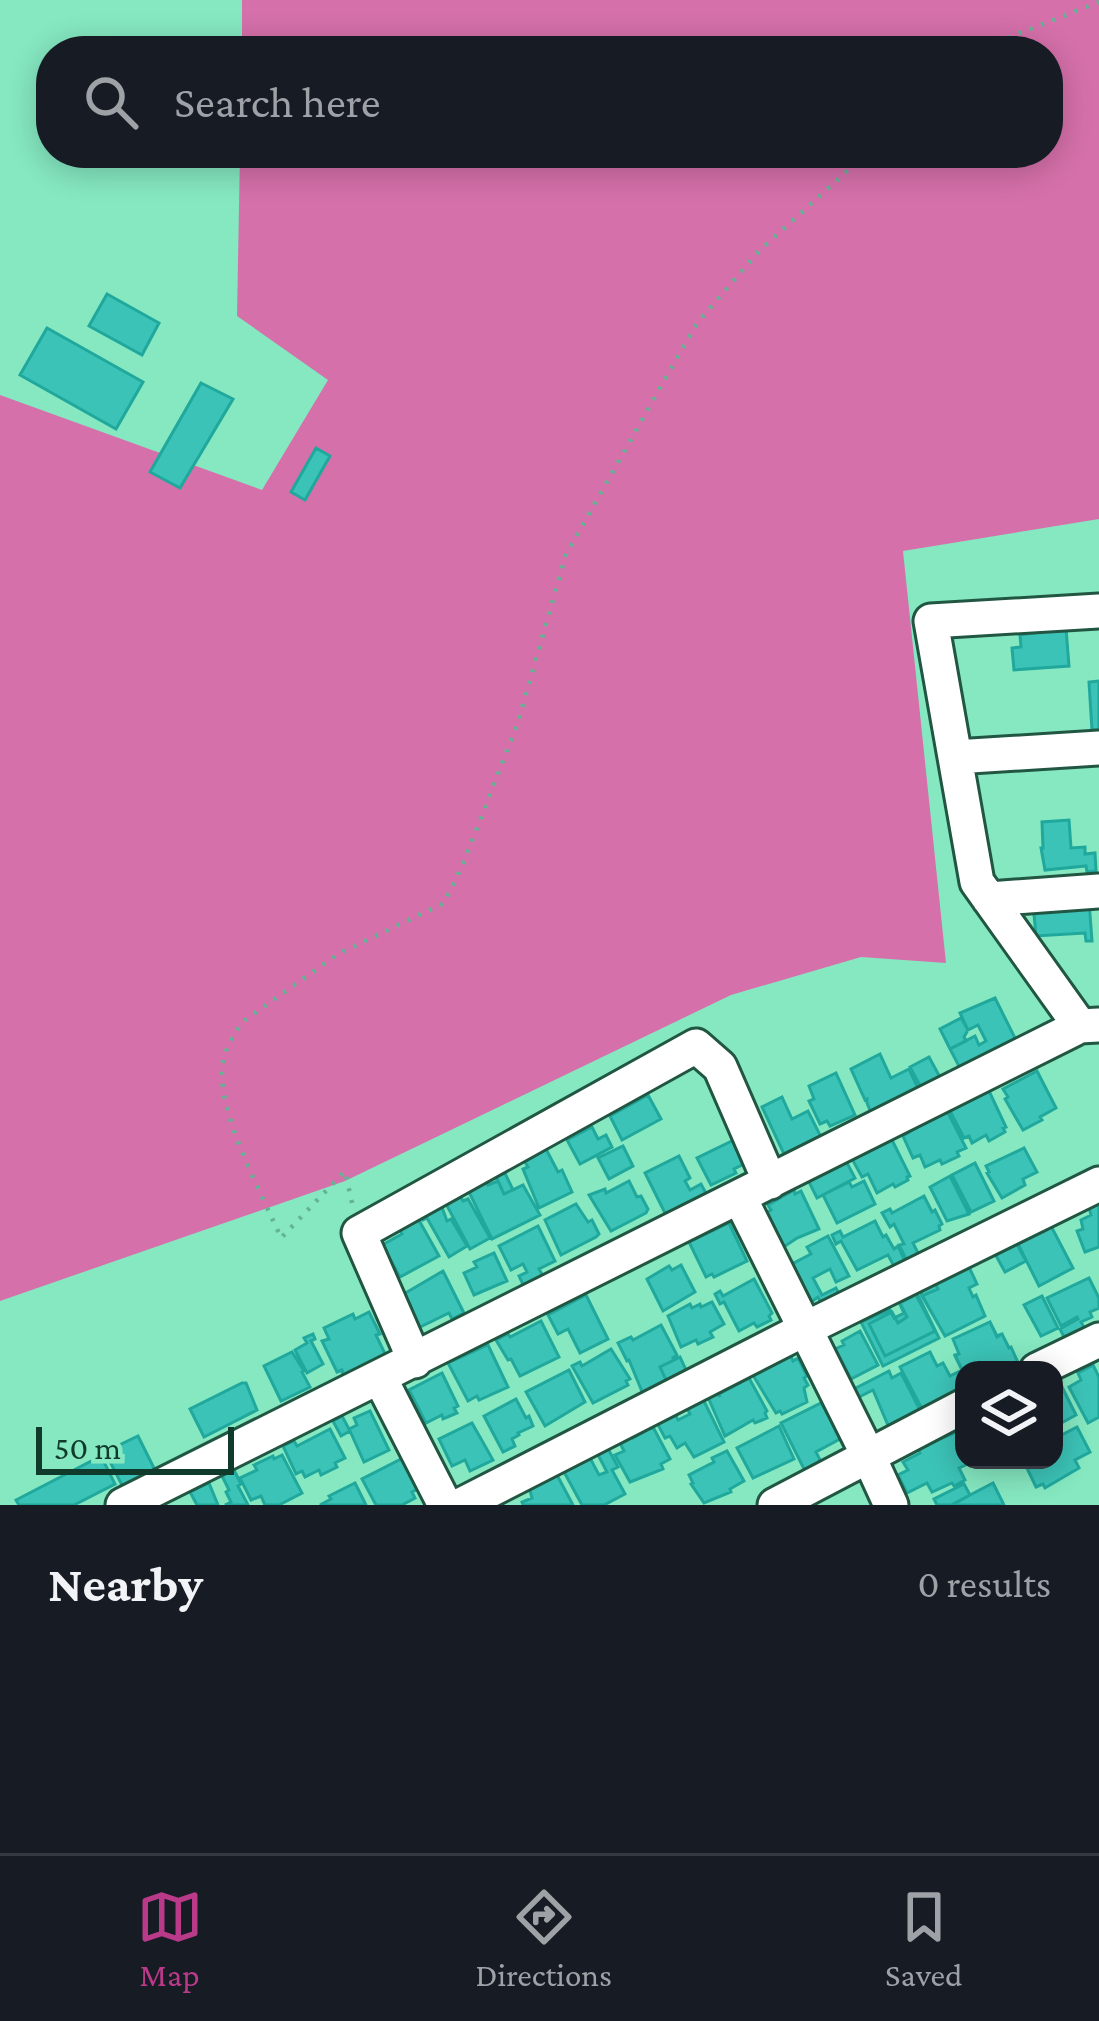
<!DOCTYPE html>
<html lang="en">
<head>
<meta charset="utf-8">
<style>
  :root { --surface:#171b24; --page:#242831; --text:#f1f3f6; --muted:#9ea1a6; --line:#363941; --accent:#b83a88 }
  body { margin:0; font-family:"Crimson Pro",serif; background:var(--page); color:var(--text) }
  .controls { position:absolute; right:36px; bottom:36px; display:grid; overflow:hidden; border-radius:24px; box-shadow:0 6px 30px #0003 }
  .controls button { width:108px; height:108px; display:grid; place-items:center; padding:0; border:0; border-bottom:3px solid var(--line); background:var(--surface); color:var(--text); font:60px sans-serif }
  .scale { position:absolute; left:36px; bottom:30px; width:198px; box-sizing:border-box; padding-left:12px; border:6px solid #103b2c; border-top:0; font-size:33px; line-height:42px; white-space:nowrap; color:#103b2c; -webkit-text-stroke:9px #85e8c1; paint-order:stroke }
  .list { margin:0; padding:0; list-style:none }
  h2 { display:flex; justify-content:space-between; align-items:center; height:156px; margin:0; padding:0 48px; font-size:51px }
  h2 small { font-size:39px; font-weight:400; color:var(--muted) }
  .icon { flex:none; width:66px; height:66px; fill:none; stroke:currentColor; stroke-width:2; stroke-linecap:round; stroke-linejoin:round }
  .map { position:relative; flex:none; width:1099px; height:1505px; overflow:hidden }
  .search { position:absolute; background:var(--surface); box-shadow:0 6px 30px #0003; left:36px; right:36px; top:36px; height:132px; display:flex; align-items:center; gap:30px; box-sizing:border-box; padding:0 42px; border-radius:48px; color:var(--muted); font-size:45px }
  .sheet { height:348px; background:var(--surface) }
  nav { display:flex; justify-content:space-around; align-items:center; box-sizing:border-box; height:168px; border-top:3px solid var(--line); background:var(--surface); font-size:33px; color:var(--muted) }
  nav a { display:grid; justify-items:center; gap:6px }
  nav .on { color:var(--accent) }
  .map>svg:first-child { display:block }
  .forest { fill:#d570aa }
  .building { fill:#3cc3b7; stroke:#21a89d; stroke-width:3 }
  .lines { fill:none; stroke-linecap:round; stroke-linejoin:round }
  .minor-casing { stroke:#215643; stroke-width:39 }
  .path { stroke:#62b494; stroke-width:4.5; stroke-dasharray:3 9; stroke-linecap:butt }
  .minor { stroke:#fff; stroke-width:33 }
</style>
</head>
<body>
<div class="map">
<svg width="1099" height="1505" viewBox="0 0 1099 1505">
  <rect width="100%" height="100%" fill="#85e8c1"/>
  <!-- forest -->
  <path class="forest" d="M242,0H1099V519L903,551L946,963L861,957L731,995L345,1181L0,1301V395L262,490L328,380L237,316L240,153H1048V51H242Z"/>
  <!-- building -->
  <path class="building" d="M107,294L159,323L142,355L89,326Z
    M107,294L159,323L142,355L89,326Z
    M47,328L143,382L116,429L20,375Z
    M47,328L143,382L116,429L20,375Z
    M201,383L233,399L180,488L150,472Z
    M201,383L233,399L180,488L150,472Z
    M316,448L330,456L305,500L291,492Z
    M1066,628L1069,666L1014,670L1012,648L1021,647L1020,635Z
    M1099,681V730H1092L1089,682Z
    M1069,820L1071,848L1085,847V854L1095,853L1096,871L1087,872L1086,866L1045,870L1041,848H1043L1042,822Z
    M1089,901L1092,941H1086L1085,933L1036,936L1033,904Z
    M995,998L1018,1044L962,1072L950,1049L975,1036L979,1045L986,1041L978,1025L968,1030L960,1013Z
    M961,1018L968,1030L964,1037L966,1041L950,1049L940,1029Z
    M880,1054L891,1078L909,1069L919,1091L872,1115L867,1103V1099L865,1100L851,1069Z
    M880,1054L891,1078L909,1069L919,1091L872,1115L867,1103V1099L865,1100L851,1069Z
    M929,1057L942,1081L923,1091L910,1067Z
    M1037,1071L1056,1108L1040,1117L1042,1120L1023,1130L1005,1099L1008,1097L1003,1089Z
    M836,1073L855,1115L830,1126L827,1121L820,1124L809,1101L814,1099L809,1086Z
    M989,1091L1006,1127L1003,1128L1005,1132L989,1141L986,1135L972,1143L969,1136L964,1138L949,1109Z
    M648,1095L661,1119L622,1140L610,1116Z
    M782,1097L792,1119L808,1111L821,1137L784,1154L762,1107Z
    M946,1109L966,1148L957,1152L959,1156L942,1164L940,1160L925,1167L920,1155L913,1158L903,1136Z
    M592,1127L598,1139L606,1135L612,1147L580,1164L567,1140Z
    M736,1139L748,1162L734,1169L736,1173L711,1185L697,1158Z
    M892,1140L910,1176L907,1177L908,1180L895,1187L893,1184L877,1193L868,1174L862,1177L852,1159Z
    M623,1146L633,1166L609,1179L598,1158Z
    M1024,1148L1037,1172L1023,1179L1025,1185L1002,1198L987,1173L989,1172L986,1166Z
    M546,1149L558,1172L562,1170L572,1192L539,1208L523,1169L528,1167L525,1162Z
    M679,1156L690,1178L685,1181L690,1190L701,1184L710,1201L699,1207L695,1200L667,1217L645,1173Z
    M846,1161L855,1178L817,1198L808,1180Z
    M975,1163L994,1201L971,1212L952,1175Z
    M502,1167L513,1190L523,1185L540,1215L492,1239L467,1188L485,1179L488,1185L498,1181L493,1172Z
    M950,1176L969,1214L947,1221L930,1187Z
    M485,1179L488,1185L498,1181L504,1194L523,1185L540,1215L492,1239L467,1188Z
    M629,1181L637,1197L641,1196L648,1209L646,1213L611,1231L589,1195L605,1189L606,1193Z
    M864,1181L875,1204L837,1223L823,1195L849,1182L852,1187Z
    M794,1190L795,1194L801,1191L819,1229L797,1238L782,1248L764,1214L771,1210L768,1205Z
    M794,1190L795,1194L801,1191L819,1229L797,1238L782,1248L764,1214L771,1210L768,1205Z
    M458,1192L463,1201L468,1199L490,1238L470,1249L444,1200Z
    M924,1196L932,1212L935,1210L942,1224L939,1226L940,1230L913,1243L920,1257L908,1263L899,1245L904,1244L894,1224L890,1227L882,1213L890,1209L892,1213Z
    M924,1196L932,1212L935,1210L942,1224L939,1226L940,1230L913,1243L920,1257L908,1263L899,1245L904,1244L894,1224L890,1227L882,1213L890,1209L892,1213Z
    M1099,1200V1247L1085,1252L1077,1231L1083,1229L1081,1220L1091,1215L1088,1204Z
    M440,1202L447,1221L451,1219L467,1246L449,1257L427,1218L423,1220L419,1213Z
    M576,1204L588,1222L592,1220L599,1234L596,1237L561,1255L545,1220Z
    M416,1215L439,1256L400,1277L382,1245L402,1234L397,1225Z
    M875,1221L883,1237L886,1235L894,1249L898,1246L906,1264L896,1270L888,1255L857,1270L841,1241L836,1244L832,1235L840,1231L843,1237Z
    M875,1221L883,1237L886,1235L894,1249L898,1246L906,1264L896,1270L888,1255L857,1270L841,1241L836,1244L832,1235L840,1231L843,1237Z
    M729,1223L747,1261L714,1277L712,1274L706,1277L689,1242Z
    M729,1223L747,1261L714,1277L712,1274L706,1277L689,1242Z
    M538,1226L555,1261L539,1269L547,1283L527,1293L519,1276L527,1272L523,1264L511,1270L499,1246Z
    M1051,1226L1073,1268L1039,1286L1016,1240L1028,1234L1030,1237Z
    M1051,1226L1073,1268L1039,1286L1016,1240L1028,1234L1030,1237Z
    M828,1236L849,1276L836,1282L830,1269L813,1278L822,1295L836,1288L841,1298L823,1307L818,1297L810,1303L792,1264L811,1254L807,1247Z
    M828,1236L849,1276L836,1282L830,1269L813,1278L822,1295L836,1288L841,1298L823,1307L818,1297L810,1303L792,1264L811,1254L807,1247Z
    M1015,1241L1026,1261L1005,1272L994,1252Z
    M494,1253L507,1281L474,1295L464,1273L477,1267L474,1262Z
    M681,1265L695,1292L663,1311L647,1279L669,1266L672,1270Z
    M965,1265L969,1267L977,1284L969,1288L973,1297L976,1295L985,1316L945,1336L918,1288L948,1277L947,1275Z
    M965,1265L969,1267L977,1284L969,1288L973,1297L976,1295L985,1316L945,1336L922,1296L938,1289L935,1283Z
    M443,1271L464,1313L452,1319L449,1313L418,1328L402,1295Z
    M443,1271L464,1313L452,1319L449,1313L418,1328L402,1295Z
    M1089,1278L1099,1298V1308L1090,1312L1092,1317L1081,1322L1087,1333L1067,1343L1060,1329L1078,1319L1077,1317L1061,1326L1047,1298Z
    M754,1279L772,1313L769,1316L771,1320L757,1327L754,1323L739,1331L724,1302L720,1304L715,1294L720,1291L723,1296Z
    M915,1289L939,1338L883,1366L861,1322L890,1310L894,1318L904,1313L897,1298Z
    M586,1295L608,1339L580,1353L568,1329L558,1334L548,1315Z
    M586,1295L608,1339L580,1353L568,1329L558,1334L548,1315Z
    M916,1295L935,1331L885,1356L869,1324L892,1312L898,1323L907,1317L900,1303Z
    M1042,1296L1058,1328L1041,1336L1024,1305Z
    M712,1302L724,1324L710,1332L713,1337L698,1344L696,1340L681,1347L668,1316L690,1304L692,1308L700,1304L701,1307Z
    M369,1312L380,1334L376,1335L388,1360L346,1380L342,1370L337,1372L322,1341L329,1339L324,1328L353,1314L355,1319Z
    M369,1312L380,1334L376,1335L388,1360L346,1380L341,1370L337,1372L322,1341L329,1339L324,1328L353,1314L355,1319Z
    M541,1321L559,1357L520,1376L511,1359L508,1360L496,1340L508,1334L510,1337Z
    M990,1322L997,1336L1002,1334L1009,1348L1011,1347L1020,1367L1013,1370L1004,1367L999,1370H964V1374L955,1356L959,1354L953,1339Z
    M990,1322L997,1337L1002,1334L1009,1348L1011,1347L1020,1367L1013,1370L1004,1367L999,1370H964V1374L955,1355L959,1354L953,1339Z
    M661,1325L677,1355L673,1358L674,1360L680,1357L687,1372L643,1394L629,1360L627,1361L618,1343L631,1337L633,1340Z
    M661,1325L677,1355L673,1358L674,1360L660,1367L667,1382L643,1394L629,1360L627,1361L618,1343L631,1337L633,1340Z
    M860,1331L878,1365L851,1379L835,1349L844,1345L842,1341Z
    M313,1334L315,1339L311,1341L323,1364L307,1373L295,1350L307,1343L304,1338Z
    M488,1345L508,1387L479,1400L477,1396L468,1401L448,1363Z
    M611,1349L630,1379L626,1381L628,1385L593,1403L572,1366L580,1362L582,1366Z
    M292,1352L304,1371L302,1372L310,1387L281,1401L264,1366Z
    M930,1352L937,1366L943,1363L950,1376L960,1371L964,1379V1394L931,1409L929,1405L922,1409L900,1367Z
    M930,1352L937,1366L943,1363L950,1376L960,1371L964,1379V1394L931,1409L929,1405L922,1409L900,1367Z
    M790,1354L793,1361L798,1358L807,1376L804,1378L808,1385L804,1388L807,1402L782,1414L780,1411L776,1413L751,1372Z
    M790,1354L793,1361L798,1358L807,1376L804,1378L808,1385L804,1388L807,1402L782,1414L780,1411L776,1413L751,1372Z
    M1093,1365L1099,1377V1417L1088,1423L1069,1387L1081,1380L1078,1373Z
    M569,1370L585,1402L545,1426L526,1392Z
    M569,1370L585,1402L545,1426L526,1392Z
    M889,1371L892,1378L901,1373L922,1414L890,1430L873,1390L855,1399L850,1391Z
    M442,1373L458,1406L454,1408L457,1413L443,1419L442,1415L426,1423L409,1390Z
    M749,1378L767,1411L765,1413L767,1418L755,1423L753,1420L725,1436L707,1395L716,1390L720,1397L719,1394Z
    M242,1383H246L257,1410L204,1437L190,1409Z
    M242,1383H246L257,1410L204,1437L190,1409Z
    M1062,1387L1076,1415L1054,1427V1391Z
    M702,1397L724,1442L694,1457L685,1443L677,1448L670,1436L665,1438L656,1421L674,1412L678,1420L690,1414L686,1406Z
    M702,1397L724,1442L694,1457L685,1443L677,1448L670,1436L665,1438L656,1421L674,1412L678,1420L690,1414L686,1406Z
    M516,1399L526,1418L529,1416L533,1426L518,1433L519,1435L512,1439L515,1446L503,1452L484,1416Z
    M821,1403L842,1438L816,1452L823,1466L807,1475L781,1423Z
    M821,1403L842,1438L816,1452L823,1466L807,1475L781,1423Z
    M370,1411L389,1450L364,1462L350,1431L341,1436L333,1421L342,1416L349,1429L357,1425L354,1418Z
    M472,1423L493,1460L470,1471L465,1460L452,1466L439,1439Z
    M779,1426L794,1459L753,1478L737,1448Z
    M653,1427L670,1459L661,1464L663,1469L630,1482L615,1455L624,1451L619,1441L631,1435L633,1438Z
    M653,1427L670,1459L661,1464L663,1469L630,1482L615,1455L624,1451L619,1441L631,1435L633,1438Z
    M1077,1427L1090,1452L1075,1460L1079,1468L1045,1488L1043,1484L1036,1487L1025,1464L1032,1460H1054V1439Z
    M330,1429L345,1458L335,1463L337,1467L321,1475L319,1470L305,1477L302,1471L296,1474L283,1446L294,1441L297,1446Z
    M330,1429L345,1458L335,1463L337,1467L321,1475L319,1470L305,1477L302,1471L296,1474L283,1446L294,1441L297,1446Z
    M964,1429V1460H977L959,1468L965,1480L954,1486L952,1483L932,1492L927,1483L907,1493L898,1475L908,1470L903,1462L920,1453L918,1448Z
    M138,1436L157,1474L125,1491L105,1452Z
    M606,1445L618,1467L612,1470L625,1494L604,1505H582L563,1470L589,1456L599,1475L607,1472L596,1451Z
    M606,1445L618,1467L612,1470L625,1494L604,1505H582L563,1470L589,1456L599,1475L607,1472L596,1451Z
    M727,1451L744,1481L730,1489L731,1492L704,1503L691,1484L693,1483L689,1475L714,1462L712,1458Z
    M282,1455L302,1493L279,1505H265L261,1496L251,1500L240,1478L257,1470L254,1465L273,1456L274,1459Z
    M101,1456L115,1484L74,1505H19L16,1500Z
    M101,1456L115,1484L74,1505H19L16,1500Z
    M403,1458L418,1489L412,1492L415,1498L402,1505H376L362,1479Z
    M403,1458L418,1489L412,1492L415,1498L402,1505H376L362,1479Z
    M234,1470L241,1484L238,1486L248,1505H225L231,1502L226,1492L229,1490L222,1476Z
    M548,1473L550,1478L557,1475L573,1505H523L522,1502L532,1498L528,1483Z
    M209,1483L218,1505H197L190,1492Z
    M355,1483L366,1505H320L331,1499L329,1496Z
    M993,1483L1004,1505H952L970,1495Z
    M964,1484L970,1495L951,1505H937L934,1499Z"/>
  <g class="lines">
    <!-- minor casing -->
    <g class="minor-casing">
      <path id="minor" d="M955,757L1099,748
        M989,899L1099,891
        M1080,1026L977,882L931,621L1099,611
        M740,1198L869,1457L891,1505
        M415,1361L359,1233L696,1046L720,1067L770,1182
        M1037,1370L1099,1340
        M380,1378L445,1505
        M123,1505L1080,1026L1099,1025
        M461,1505L805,1329L1099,1184
        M775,1505L964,1406"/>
    </g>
    <!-- path -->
    <path class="path" d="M974,51L1099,2
      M352,1203L345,1171L281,1238C262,1194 214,1108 223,1061C226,1047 235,1031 245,1020L338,954L444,903L463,864L518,722L566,554L697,323L760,250L867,153"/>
    <!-- minor -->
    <use href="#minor" class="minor"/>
  </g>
</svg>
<div class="controls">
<button><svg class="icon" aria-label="layers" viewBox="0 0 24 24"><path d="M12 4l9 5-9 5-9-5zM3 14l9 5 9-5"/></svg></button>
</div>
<div class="scale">50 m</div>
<div class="search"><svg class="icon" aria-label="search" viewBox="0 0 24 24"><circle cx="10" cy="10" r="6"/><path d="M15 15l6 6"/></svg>Search here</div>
</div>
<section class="sheet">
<h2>Nearby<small>0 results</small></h2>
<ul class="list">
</ul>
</section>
<nav>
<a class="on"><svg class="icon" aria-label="map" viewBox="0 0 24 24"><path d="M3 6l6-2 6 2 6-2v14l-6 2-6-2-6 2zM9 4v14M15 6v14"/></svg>Map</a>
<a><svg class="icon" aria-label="directions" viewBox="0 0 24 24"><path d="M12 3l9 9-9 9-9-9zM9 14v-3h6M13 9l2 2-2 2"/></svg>Directions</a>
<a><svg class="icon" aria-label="saved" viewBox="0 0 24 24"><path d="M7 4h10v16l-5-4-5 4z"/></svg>Saved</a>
</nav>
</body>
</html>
